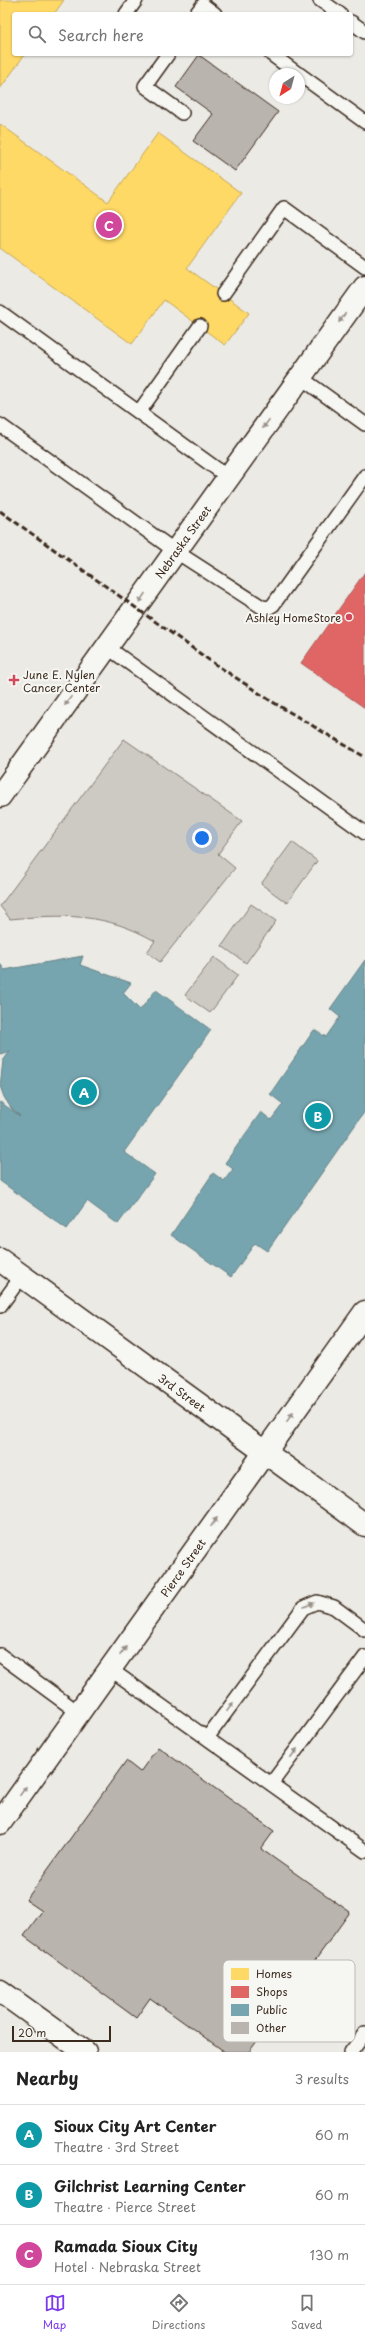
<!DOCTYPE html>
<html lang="en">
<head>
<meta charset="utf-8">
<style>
  :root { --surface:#fff; --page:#f2f2f2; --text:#222; --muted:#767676; --line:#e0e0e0; --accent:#7c3aed }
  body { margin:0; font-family:"Playpen Sans",sans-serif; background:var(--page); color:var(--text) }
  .compass { position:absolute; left:269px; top:68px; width:36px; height:36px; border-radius:50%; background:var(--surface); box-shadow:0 1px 3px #0004; rotate:216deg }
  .scale { position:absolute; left:12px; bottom:10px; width:99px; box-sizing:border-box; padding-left:4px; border:2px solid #3b2a1e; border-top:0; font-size:11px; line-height:14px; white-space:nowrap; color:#3b2a1e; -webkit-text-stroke:3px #f6f6f2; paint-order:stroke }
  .you { position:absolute; left:202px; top:838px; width:14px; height:14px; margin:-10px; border:3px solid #fff; border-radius:50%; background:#1a73e8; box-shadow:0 0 0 6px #1a73e833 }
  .badge { display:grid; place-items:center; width:26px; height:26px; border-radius:50%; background:var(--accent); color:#fff; font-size:13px; font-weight:700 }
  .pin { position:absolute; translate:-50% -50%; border:2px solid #fff; box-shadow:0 1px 4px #0006 }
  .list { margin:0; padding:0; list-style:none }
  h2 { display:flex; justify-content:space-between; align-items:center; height:52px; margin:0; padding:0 16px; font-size:17px }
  h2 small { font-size:13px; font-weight:400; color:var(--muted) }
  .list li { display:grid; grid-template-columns:26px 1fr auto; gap:12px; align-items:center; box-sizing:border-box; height:60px; padding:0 16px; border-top:1px solid var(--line) }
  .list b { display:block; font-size:15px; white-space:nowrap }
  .list p { margin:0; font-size:13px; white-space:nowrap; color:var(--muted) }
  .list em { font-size:13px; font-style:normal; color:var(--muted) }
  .icon { flex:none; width:22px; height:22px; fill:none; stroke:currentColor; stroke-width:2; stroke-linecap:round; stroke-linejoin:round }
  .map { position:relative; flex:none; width:365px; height:2052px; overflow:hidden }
  .search { position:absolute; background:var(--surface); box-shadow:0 1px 3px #0004; left:12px; right:12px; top:12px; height:44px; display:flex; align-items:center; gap:10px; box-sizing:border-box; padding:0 14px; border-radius:4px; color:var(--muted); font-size:15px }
  .sheet { height:232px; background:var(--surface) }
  nav { display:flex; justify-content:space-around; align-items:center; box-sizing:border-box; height:56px; border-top:1px solid var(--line); background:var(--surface); font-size:11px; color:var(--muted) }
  nav a { display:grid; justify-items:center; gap:2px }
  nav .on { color:var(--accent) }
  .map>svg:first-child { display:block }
  .green { fill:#cdcac4; stroke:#847a71 }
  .homes { fill:#ffd966; stroke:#c4a450 }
  .shops { fill:#e06666; stroke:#ae5450 }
  .public { fill:#76a5af; stroke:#648084 }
  .building { fill:#bab4ae; stroke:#3b2a1e }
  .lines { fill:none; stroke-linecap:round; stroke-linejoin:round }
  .lane-casing { stroke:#3b2a1e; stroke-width:16 }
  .street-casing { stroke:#3b2a1e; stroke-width:25 }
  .secondary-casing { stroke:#3b2a1e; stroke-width:25 }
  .lane { stroke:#f6f6f2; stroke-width:13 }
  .street { stroke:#f6f6f2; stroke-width:22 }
  .secondary { stroke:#f6f6f2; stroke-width:22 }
  .rail { stroke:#3b2a1e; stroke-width:3; stroke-dasharray:6 3; stroke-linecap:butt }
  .oneway { fill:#989088 }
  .poi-dot { fill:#d1495b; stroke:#f6f6f2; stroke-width:1.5 }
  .labels { text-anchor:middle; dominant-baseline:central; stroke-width:4; stroke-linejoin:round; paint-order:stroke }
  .street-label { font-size:11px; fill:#3b2a1e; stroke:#f6f6f2 }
  .poi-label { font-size:11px; fill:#3b2a1e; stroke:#f6f6f2; text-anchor:end }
  .key { fill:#f6f6f2; stroke:#beb9b2; stroke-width:1 }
  .key-label { font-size:11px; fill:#3b2a1e }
</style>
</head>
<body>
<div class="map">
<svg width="365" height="2052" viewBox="0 0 365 2052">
  <rect width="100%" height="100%" fill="#ebeae5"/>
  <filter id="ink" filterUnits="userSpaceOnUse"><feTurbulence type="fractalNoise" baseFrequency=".025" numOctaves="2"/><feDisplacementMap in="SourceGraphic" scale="8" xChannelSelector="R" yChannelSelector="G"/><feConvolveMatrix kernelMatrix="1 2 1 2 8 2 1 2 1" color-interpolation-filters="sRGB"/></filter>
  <g filter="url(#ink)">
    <!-- green -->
    <path class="green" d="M124,739L242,821L218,854L235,868L160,962L147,952L155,941C106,913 65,914 10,919L0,906Z
      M292,842L317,861L287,903L261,884Z
      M251,904L276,921L246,963L222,946Z
      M214,957L238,975L210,1013L185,995Z"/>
    <!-- homes -->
    <path class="homes" d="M0,0H64L54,14H14V54H25L0,89Z
      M0,124L108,202L158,133L241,193L187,268L249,313L225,345L164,300L132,344L0,248Z"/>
    <!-- shops -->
    <path class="shops" d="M365,572V708L301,663Z"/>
    <!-- public -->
    <path class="public" d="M83,956L80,965L131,983L123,993L140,1010L156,990L211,1030L124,1152L155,1174L118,1224L87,1201L67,1229L0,1181V1102L20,1116L11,1108L4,1097L0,1086L3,1061L10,1051L0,1054V963L4,970Z
      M365,960V1111L267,1251L255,1243L231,1277L171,1235L213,1173L224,1181L233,1169L225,1163L261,1112L271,1120L283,1104L270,1094L314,1030L326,1037L340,1017L330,1009Z"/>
    <!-- building -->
    <path class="building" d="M199,55L278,112L235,171L193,141L213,114L176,87Z
      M158,1747L274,1831L261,1849L350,1912L249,2052H225L150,1998L136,2018L24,1936L42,1911L26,1900L126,1761L140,1772Z"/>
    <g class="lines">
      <!-- lane casing -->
      <g class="lane-casing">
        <path id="lane" d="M320,0L340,14
          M126,14L136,0
          M196,14L203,5L215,14
          M351,22L365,32
          M168,54L145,86L182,113
          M271,54L298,74
          M299,74L365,122
          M223,294L284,208L365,267
          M0,312L228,477
          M300,377L365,424
          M139,412L200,326
          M0,425L175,551L262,607L268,608L273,605L365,476
          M107,647L365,833
          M0,1306L22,1276
          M0,1655L79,1713
          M110,1669L365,1851
          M207,1738L303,1608L317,1602L334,1607L365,1630
          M271,1784L365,1657
          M351,2052L365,2033"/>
      </g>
      <!-- street casing -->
      <g class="street-casing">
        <path id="street" d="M0,1991L85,2052"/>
      </g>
      <!-- secondary casing -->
      <g class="secondary-casing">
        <g id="secondary">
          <path id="s1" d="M0,796L365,287"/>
          <path id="s2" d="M0,1260L365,1525"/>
          <path id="s3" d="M0,1823L365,1312"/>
        </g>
      </g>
      <!-- lane -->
      <use href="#lane" class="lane"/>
      <!-- street -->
      <use href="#street" class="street"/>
      <!-- secondary -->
      <use href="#secondary" class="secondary"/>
      <!-- rail -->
      <path class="rail" d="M0,511L212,662L271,701L365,757"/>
    </g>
    <!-- one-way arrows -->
    <defs><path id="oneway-solid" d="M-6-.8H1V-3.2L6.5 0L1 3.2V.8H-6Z"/></defs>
    <g class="oneway">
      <use href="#oneway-solid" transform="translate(342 318) rotate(126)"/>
      <use href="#oneway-solid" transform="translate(266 424) rotate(126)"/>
      <use href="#oneway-solid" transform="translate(142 598) rotate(124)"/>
      <use href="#oneway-solid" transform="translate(68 701) rotate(126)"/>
      <use href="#oneway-solid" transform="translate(290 1417) rotate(-54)"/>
      <use href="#oneway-solid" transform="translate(214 1522) rotate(-55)"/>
      <use href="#oneway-solid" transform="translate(309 1605) rotate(-22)"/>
      <use href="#oneway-solid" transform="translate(123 1651) rotate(-55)"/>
      <use href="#oneway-solid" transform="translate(230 1707) rotate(-54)"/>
      <use href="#oneway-solid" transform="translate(294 1753) rotate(-53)"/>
      <use href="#oneway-solid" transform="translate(23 1791) rotate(-54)"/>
    </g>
  </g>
  <!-- markers -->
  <g class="poi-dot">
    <circle cx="349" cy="617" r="4"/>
    <path d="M12 674h4v4h4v4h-4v4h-4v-4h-4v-4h4z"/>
  </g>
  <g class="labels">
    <!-- street labels -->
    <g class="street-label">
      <text stroke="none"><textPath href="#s1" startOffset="313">Nebraska Street</textPath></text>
      <text stroke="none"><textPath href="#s2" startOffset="225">3rd Street</textPath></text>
      <text stroke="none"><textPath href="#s3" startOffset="314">Pierce Street</textPath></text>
    </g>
    <!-- poi labels -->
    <g class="poi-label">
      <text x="341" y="617">Ashley HomeStore</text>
      <text x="23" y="674" text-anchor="start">June E. Nylen<tspan x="23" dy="13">Cancer Center</tspan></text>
    </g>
  </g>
  <!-- legend -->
  <rect x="223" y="1960" width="132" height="82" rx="6" class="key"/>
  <rect x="231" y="1968" width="18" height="12" fill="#ffd966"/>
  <rect x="231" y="1986" width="18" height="12" fill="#e06666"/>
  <rect x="231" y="2004" width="18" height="12" fill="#76a5af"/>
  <rect x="231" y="2022" width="18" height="12" fill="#bab4ae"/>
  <g class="key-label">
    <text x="256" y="1978">Homes</text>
    <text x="256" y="1996">Shops</text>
    <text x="256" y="2014">Public</text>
    <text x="256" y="2032">Other</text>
  </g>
</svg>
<svg class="compass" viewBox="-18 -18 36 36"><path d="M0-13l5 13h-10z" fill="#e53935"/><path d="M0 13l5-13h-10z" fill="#767676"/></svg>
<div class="scale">20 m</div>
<div class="you"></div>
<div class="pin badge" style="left:84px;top:1092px;background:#0f9aa8">A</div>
<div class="pin badge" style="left:318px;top:1116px;background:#0f9aa8">B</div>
<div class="pin badge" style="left:109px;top:225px;background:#d1479c">C</div>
<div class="search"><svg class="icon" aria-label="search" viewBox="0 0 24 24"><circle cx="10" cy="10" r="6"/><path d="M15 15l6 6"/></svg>Search here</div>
</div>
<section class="sheet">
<h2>Nearby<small>3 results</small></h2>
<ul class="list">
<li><span class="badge" style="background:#0f9aa8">A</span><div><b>Sioux City Art Center</b><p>Theatre · 3rd Street</p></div><em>60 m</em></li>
<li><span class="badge" style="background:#0f9aa8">B</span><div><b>Gilchrist Learning Center</b><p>Theatre · Pierce Street</p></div><em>60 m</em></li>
<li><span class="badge" style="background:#d1479c">C</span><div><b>Ramada Sioux City</b><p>Hotel · Nebraska Street</p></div><em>130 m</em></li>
</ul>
</section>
<nav>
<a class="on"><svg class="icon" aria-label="map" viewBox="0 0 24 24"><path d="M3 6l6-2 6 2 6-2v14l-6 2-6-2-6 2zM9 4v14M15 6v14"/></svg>Map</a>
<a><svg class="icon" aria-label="directions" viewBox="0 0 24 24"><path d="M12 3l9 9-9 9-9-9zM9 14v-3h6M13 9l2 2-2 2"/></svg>Directions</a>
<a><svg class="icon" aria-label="saved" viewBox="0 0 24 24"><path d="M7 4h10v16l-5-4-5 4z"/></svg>Saved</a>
</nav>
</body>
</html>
